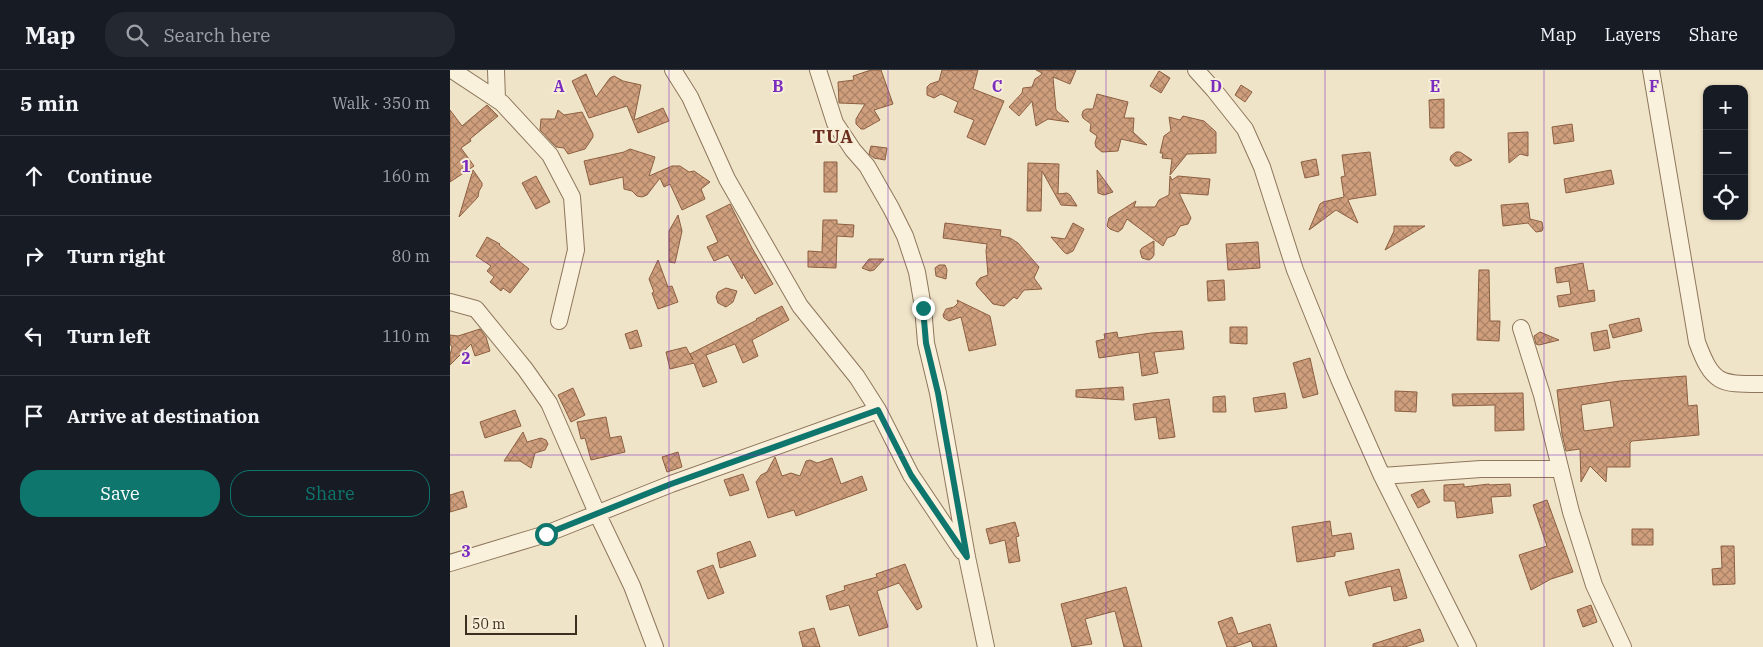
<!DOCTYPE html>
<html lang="en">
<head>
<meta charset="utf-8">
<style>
  :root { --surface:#171b24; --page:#242831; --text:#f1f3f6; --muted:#9ea1a6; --line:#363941; --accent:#0f766e }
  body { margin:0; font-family:"IBM Plex Serif",serif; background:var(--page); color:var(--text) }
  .controls { position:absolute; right:15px; top:15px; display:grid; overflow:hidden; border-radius:10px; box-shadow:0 1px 4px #0004 }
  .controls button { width:45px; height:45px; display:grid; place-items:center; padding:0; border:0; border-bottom:1px solid var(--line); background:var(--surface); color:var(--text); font:25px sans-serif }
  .scale { position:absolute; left:15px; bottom:12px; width:112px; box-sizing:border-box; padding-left:5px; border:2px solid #3d2e20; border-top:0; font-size:14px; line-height:18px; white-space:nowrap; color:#3d2e20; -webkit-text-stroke:4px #f7eed8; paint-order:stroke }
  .stop { position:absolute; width:15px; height:15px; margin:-11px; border:4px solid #0f766e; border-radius:50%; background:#fff }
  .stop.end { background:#0f766e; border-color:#fff; box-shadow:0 1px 5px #0008 }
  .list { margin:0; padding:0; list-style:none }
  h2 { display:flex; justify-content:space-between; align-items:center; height:65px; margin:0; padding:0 20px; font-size:21px }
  h2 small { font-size:16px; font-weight:400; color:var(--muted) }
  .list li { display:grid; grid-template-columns:32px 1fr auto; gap:15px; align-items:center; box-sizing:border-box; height:80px; padding:0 20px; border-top:1px solid var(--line) }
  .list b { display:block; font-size:19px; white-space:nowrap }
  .list em { font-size:16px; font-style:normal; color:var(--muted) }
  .actions { display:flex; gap:10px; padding:15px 20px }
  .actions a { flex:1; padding:11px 0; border:1px solid var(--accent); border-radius:20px; text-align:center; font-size:18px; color:var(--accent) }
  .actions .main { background:var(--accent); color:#fff }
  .icon { flex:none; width:28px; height:28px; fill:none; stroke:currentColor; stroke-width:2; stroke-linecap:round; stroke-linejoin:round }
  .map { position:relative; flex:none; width:1313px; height:577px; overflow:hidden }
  header { display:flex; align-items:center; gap:30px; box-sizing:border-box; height:70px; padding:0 25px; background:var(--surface); border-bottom:1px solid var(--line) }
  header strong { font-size:24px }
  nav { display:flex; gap:28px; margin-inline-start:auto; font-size:18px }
  .search { width:350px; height:45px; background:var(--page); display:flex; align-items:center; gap:12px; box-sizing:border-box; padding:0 18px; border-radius:20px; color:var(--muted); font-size:19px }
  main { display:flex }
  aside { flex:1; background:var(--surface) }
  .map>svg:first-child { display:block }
  .building { fill:url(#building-cross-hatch); stroke:#8d5f41; fill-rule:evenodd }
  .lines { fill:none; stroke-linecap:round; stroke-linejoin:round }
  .minor-casing { stroke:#8d765c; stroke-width:18 }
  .minor { stroke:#faf1dc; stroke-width:16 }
  .route { stroke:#0f766e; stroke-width:6 }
  .grid { fill:none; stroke:#7b2cbf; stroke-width:1; stroke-opacity:0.55 }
  .labels { text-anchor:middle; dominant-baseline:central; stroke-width:4; stroke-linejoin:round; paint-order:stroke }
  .district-label { font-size:18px; font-weight:bold; letter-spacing:1px; fill:#6b2e1e; stroke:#f7eed8 }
  .grid-label { font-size:16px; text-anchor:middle; font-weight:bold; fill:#7b2cbf; stroke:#f7eed8; stroke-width:4; stroke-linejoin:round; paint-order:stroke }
</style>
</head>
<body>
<header>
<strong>Map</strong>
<div class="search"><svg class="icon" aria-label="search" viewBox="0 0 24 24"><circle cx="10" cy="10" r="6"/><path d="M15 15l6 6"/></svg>Search here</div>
<nav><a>Map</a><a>Layers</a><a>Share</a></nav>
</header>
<main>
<aside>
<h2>5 min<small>Walk · 350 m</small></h2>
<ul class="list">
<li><svg class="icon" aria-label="ahead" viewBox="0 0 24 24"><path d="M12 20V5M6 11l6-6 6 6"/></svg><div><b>Continue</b></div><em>160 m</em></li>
<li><svg class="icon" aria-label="right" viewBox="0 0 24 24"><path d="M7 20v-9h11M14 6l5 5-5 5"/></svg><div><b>Turn right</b></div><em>80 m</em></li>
<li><svg class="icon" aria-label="left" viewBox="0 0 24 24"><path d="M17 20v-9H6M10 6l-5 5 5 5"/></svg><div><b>Turn left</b></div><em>110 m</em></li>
<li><svg class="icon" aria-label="arrive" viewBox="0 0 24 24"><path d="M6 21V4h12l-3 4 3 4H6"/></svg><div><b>Arrive at destination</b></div></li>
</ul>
<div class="actions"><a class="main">Save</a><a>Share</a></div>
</aside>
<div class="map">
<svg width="1313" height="577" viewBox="0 0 1313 577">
  <defs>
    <pattern id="building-cross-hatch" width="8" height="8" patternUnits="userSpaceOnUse" patternTransform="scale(1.25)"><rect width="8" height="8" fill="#cf9f7d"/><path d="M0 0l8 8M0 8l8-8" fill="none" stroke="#a98266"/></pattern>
  </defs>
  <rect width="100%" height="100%" fill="#f0e4c8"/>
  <!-- building -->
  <path class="building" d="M421,0H431L443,34L424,40L430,50L414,59H411L406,54V49L415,34L389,33L388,12L404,10L403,6Z
    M492,0H528L523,19L554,31L535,75L517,67L524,50L504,42L508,32L491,24L484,28L477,25V17L480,14L489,11Z
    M586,0H626L620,14L603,7L606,40L619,52L598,49L586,56L582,31L569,46L559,37L572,23L573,18L582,17L585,9L591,5L592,3Z
    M709,1L720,8L711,23L700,16Z
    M136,4L146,27L160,8L164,6L173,11L191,15L184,50L213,38L219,51L188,63L177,36L139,48L122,11Z
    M791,15L802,22L795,32L785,25Z
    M647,24L678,32L674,48H684L683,62L697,75L671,69L668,81L652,82L646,77L645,73L647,66L640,61L641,54L633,48L632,45L633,41L636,39H643Z
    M994,29V58H980L979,30Z
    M37,35L48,46L20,69L21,71L11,78L24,96L0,112V40L12,56Z
    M108,40L114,45L132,42L143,64V67L135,79L118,84L114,78L106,77L90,60L91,49H105Z
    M733,46L754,51L766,62V83L737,84L720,105L722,89L712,88L713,83H710L714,66L721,61L719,47L730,50Z
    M1122,54L1124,71L1104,74L1102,57Z
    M1078,62V86L1070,84L1059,93L1058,63Z
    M421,76L437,78L435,90L424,88L419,84Z
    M180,79L205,87L199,106L222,96H230L239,102L244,101L260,112L251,119L255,129L232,140L220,114L214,117L210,108L197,125L192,127L187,126L182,121L174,119L173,107L140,115L134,91L174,82Z
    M920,82L926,125L901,129L898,130L908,153L886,140L859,160L870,134L873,132L894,127L891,107L895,106L892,85Z
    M1006,82H1010L1022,90L1009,96H1005L1000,90L1001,86Z
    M866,89L869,105L855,108L851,92Z
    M374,92H387V122H374Z
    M578,93L609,94L608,124L617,123L620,125L627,136L611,135L592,101L591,141H577Z
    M23,100L32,113V116L29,121L28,127L9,147Z
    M647,100L663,122L654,125L648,123Z
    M1161,100L1164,114L1116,123L1114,109Z
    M86,106L100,132L86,139L72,113Z
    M720,106L722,110L728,106L760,109L758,125L729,123L741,148L738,154L730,156L725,165L717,168L713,176L677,149L672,159L668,162L660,159L657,156L659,148L686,131L684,137H705L709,130L719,125Z
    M1078,133L1080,149L1092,152L1093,158L1092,161L1086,162L1078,153L1053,156L1051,135Z
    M280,134L302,178L323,214L305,224L293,204L292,209L278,185L264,191L257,177L268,172L256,146Z
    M228,145L232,161L225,193L219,192V161Z
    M373,150H387V154L404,155L403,167L387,166L386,198L358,197V181L372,182Z
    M495,153L551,160L550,166L560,168L568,173L589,197L584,208L592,219L574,220L567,229L564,227L554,236L543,234L527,216L526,213L530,208L538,205L536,181L537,174L493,168Z
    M623,153L634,159L623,181L617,184L614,182L601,167L615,169Z
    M944,156H975L935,180L944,161Z
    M37,167L50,174L49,175L79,199L60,223L53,218L51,221L40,212L44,207L37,201L41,196L26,186Z
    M704,171V185L702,188L699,190L692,188L690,181L692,178Z
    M808,172L810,198L778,200L776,174Z
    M419,189H434L424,200L420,201L412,198Z
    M208,190L218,217L222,216L228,232L208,239L202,223L204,222L199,209Z
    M1133,193L1138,221L1144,220L1145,231L1109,237L1107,226L1121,224L1119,211L1107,213L1105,198Z
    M489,195H495L497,200L496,209L486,206L485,198Z
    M1029,200H1039L1040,251H1050L1049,271L1027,270Z
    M774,210L775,230L758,231L757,211Z
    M276,218L287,221L283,232L276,237L268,233L266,227L268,222Z
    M507,230L540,246L546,275L519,281L511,247L499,251L494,248L493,245L496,239L504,237L508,233Z
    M332,236L339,250L302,270L308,286L293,293L285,274L256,285L267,312L253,317L244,293L220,299L216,282L236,277L243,290L240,284L307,250L306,249Z
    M1189,248L1192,261L1163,268L1159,255Z
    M780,257H797V274L780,273Z
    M30,259L36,267L40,281L25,286L21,274L0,295V285L2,277L0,274V265L8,266Z
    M187,260L192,276L180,279L175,264Z
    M1157,260L1160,278L1144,281L1141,263Z
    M732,261L734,279L704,282L708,303L692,306L689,282L649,288L646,271L655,269L654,264L667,262L668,268L701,263Z
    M1090,262L1109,270L1089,275L1086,274L1084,266Z
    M860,288L868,324L853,328L843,293Z
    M1236,306L1238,336L1247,335L1249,365L1182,371L1180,373V397H1157L1156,412L1140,396L1131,412L1130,379L1116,381L1112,364L1107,320L1170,311ZM1160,330L1164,357L1134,361L1131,335Z
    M673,317L674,330L626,327V320Z
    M123,318L135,345L121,352L108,325Z
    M945,321L967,322L966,342L945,341Z
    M835,323L837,338L805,342L803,328Z
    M1073,323L1074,360L1045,361V335L1003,336L1002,324Z
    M775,326L776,342H763V327Z
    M719,329L725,367L709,369L706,347L685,350L683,334Z
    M65,340L71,356L35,368L30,352Z
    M156,347L160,368L171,366L175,382L141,390L135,368L131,369L127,352Z
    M73,362L77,372L91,368L96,370L98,374L95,380L85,383L81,398L70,391H54Z
    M228,382L232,397L217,402L212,387Z
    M325,387L332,406L341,403L350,406L356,391L360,390L367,393L382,388L391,414L412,406L417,420L346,446L344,440L318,448L306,412L311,405L317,402Z
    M293,404L299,420L280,426L274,410Z
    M1014,414V417L1039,414V415L1060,414L1061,426L1041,427L1043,443L1007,448L1005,431H994V415Z
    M973,419L980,432L968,438L961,425Z
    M13,421L17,437L0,442V425Z
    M1097,430L1123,502L1101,509L1081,520L1069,485L1097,476L1083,435Z
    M880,451L882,466L901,463L904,479L885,482V486L847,492L842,457Z
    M565,452L569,466L566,467L570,491L559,493L555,470L540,474L536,459Z
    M1182,459H1203V475H1182Z
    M300,471L306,486L270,498L267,483Z
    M1271,476H1284L1285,514L1263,515L1262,499L1272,498Z
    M455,494L472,537L467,540L449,513L427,521L438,557L409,566L399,535L380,540L376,526L395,520L394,516L427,507L426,504Z
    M263,495L274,523L258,529L247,501Z
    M949,499L957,528L944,531L941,516L899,526L895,512Z
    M676,517L692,577H674L665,541L635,549L642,574L622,577L611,534Z
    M1141,535L1147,552L1133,557L1127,540Z
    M782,547L788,564L820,554L827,577H803L801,571L784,577H777L768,552Z
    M364,558L370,577H353L349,562Z
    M970,559L974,571L955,577H923V574Z"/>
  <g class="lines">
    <!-- minor casing -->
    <g class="minor-casing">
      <path id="minor" d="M2,0L52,33L100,85L122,127L126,180L109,251
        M46,0L47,29
        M223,0L240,27L277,109L350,236L407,307L428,340L461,405L512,481
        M368,0L385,53L403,80L417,96L441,138L455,166L467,202L473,237L476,273L488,323L517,487L536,577
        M746,0L764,20L795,59L812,97L845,200L889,309L932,406L1018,577
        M1201,0L1247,272C1263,315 1270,314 1313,314
        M0,232L26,239L75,299L99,333L147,443L182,516L205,577
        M1071,258L1092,325L1121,442L1144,515L1173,577
        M932,406L1031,399H1109
        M0,493L96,464L221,414L428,340"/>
    </g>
    <!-- minor -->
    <use href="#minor" class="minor"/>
  </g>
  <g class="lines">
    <!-- route -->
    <path class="route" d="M96,464L221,414L428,340L461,405L517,487L488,323L476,273L473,238"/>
  </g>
  <!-- grid -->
  <path class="grid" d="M219,0V577M438,0V577M656,0V577M875,0V577M1094,0V577M0,192H1313M0,385H1313"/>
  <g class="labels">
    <!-- district labels -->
    <g class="district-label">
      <text x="383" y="66">TUA</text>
    </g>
  </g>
  <g class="grid-label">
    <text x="109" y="22">A</text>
    <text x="328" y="22">B</text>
    <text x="547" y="22">C</text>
    <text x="766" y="22">D</text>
    <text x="985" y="22">E</text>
    <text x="1204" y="22">F</text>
    <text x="16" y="102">1</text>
    <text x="16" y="294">2</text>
    <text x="16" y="487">3</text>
  </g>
</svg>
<div class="controls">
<button>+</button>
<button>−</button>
<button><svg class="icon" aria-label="locate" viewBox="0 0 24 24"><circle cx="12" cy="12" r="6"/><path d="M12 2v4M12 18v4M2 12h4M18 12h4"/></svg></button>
</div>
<div class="scale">50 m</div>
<div class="stop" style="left:96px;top:464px"></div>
<div class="stop end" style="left:473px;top:238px"></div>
</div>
</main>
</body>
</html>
